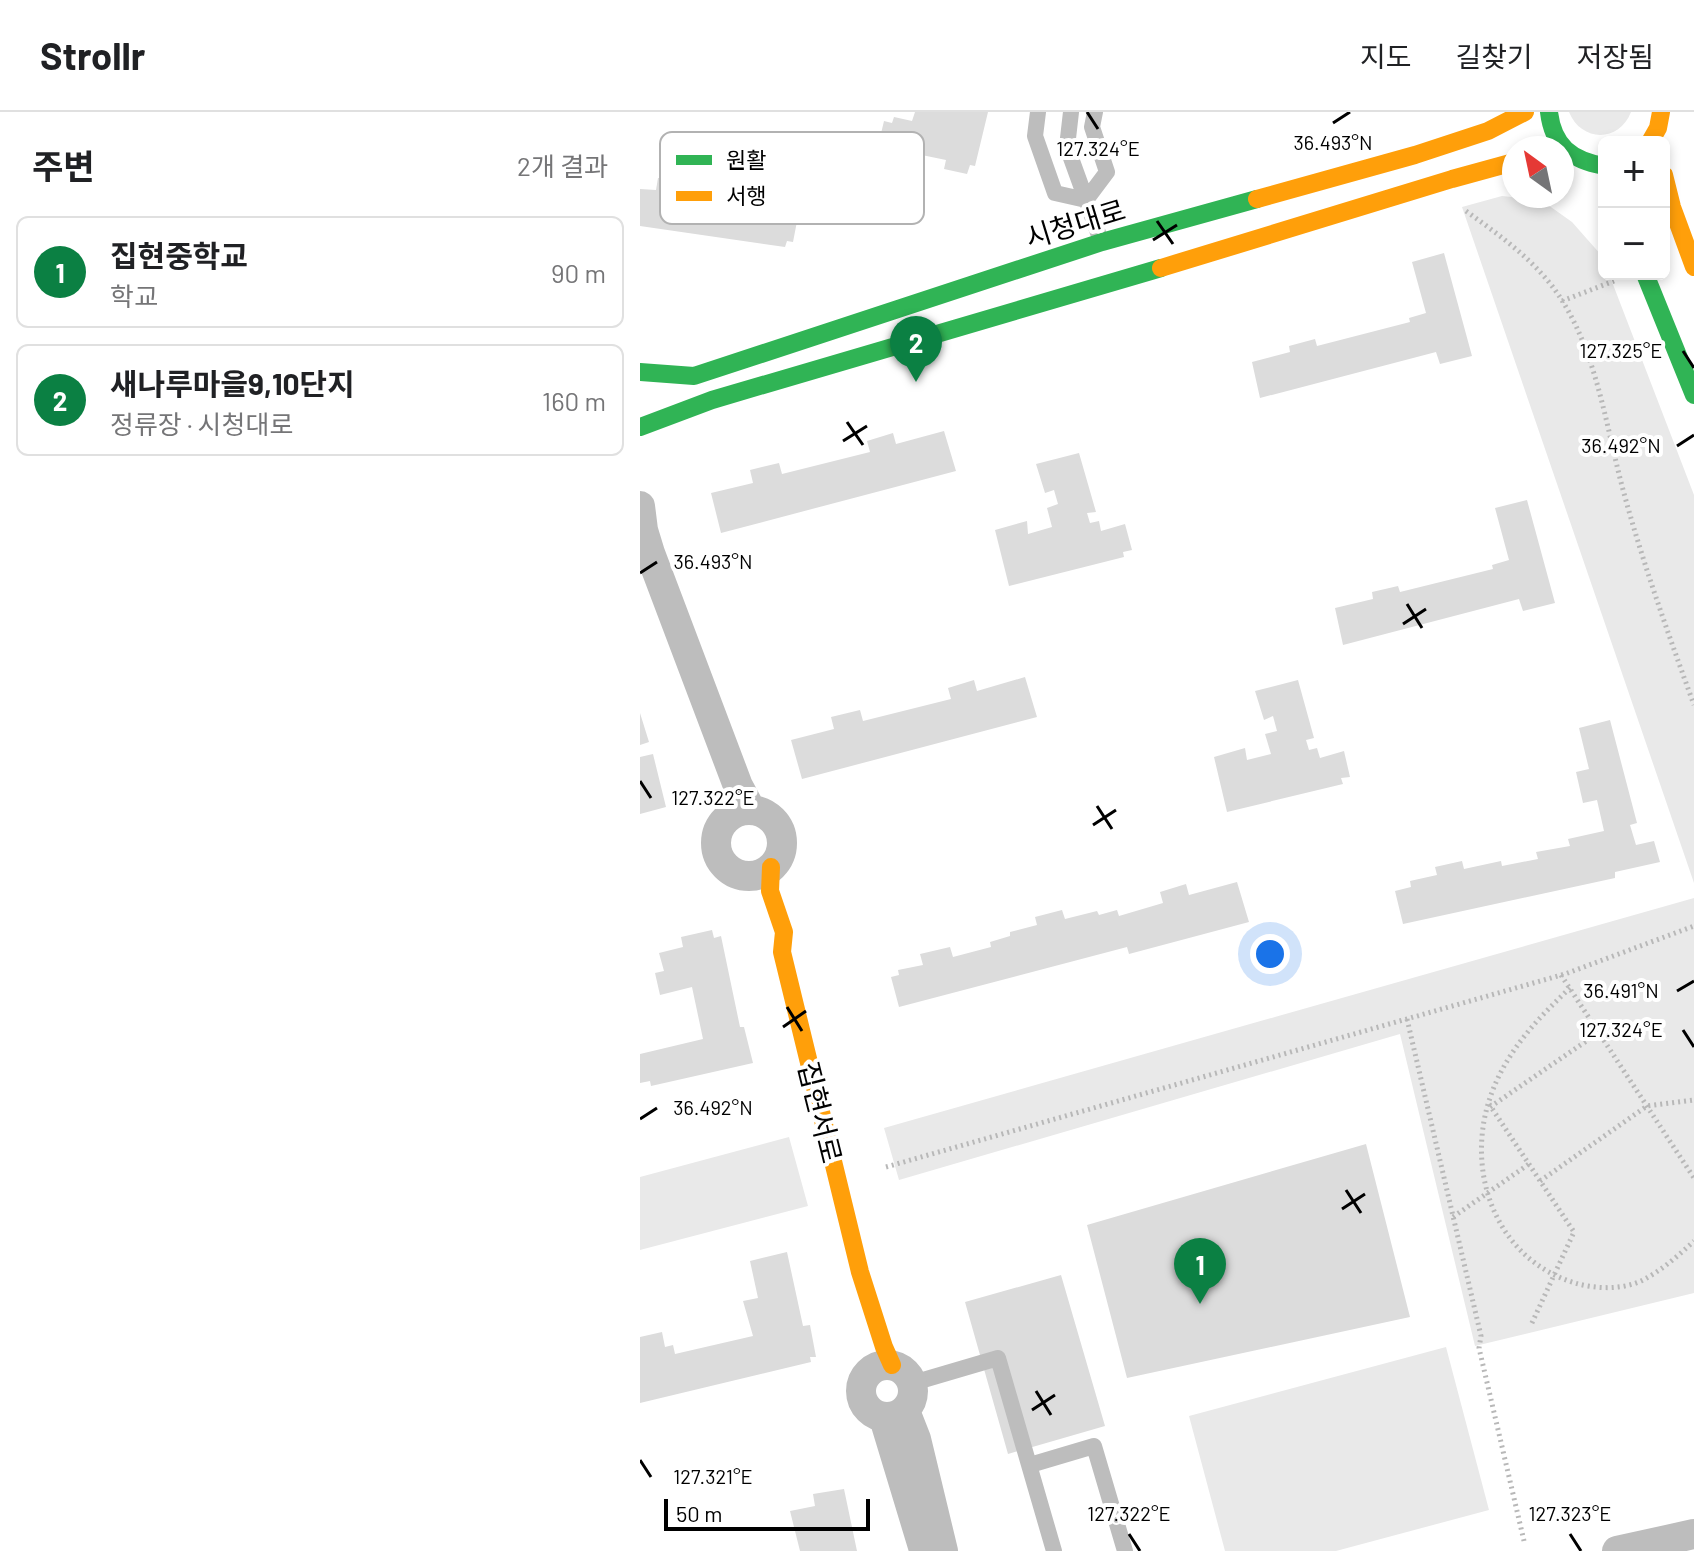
<!DOCTYPE html>
<html lang="ko">
<head>
<meta charset="utf-8">
<style>
  :root { --surface:#fff; --page:#f2f2f2; --text:#202124; --muted:#757577; --line:#e0e0e0; --accent:#0b8043 }
  body { margin:0; font-family:Barlow,"Noto Sans KR",sans-serif; background:var(--page); color:var(--text) }
  .controls { position:absolute; right:24px; top:24px; display:grid; overflow:hidden; border-radius:12px; box-shadow:0 4px 12px #0003 }
  .controls button { width:72px; height:72px; display:grid; place-items:center; padding:0; border:0; border-bottom:2px solid var(--line); background:var(--surface); color:var(--text); font:40px sans-serif }
  .compass { position:absolute; left:862px; top:24px; width:72px; height:72px; border-radius:50%; background:var(--surface); box-shadow:0 4px 12px #0003; rotate:327deg }
  .scale { position:absolute; left:24px; bottom:20px; width:206px; box-sizing:border-box; padding-left:8px; border:4px solid #000; border-top:0; font-size:22px; line-height:28px; white-space:nowrap; color:#000; -webkit-text-stroke:6px #fff; paint-order:stroke }
  .you { position:absolute; left:630px; top:842px; width:28px; height:28px; margin:-20px; border:6px solid #fff; border-radius:50%; background:#1a73e8; box-shadow:0 0 0 12px #1a73e833 }
  .badge { display:grid; place-items:center; width:52px; height:52px; border-radius:50%; background:var(--accent); color:#fff; font-size:26px; font-weight:700 }
  .pin { position:absolute; translate:-50% -66px; filter:drop-shadow(0 2px 4px #0008) }
  .pin::after { content:''; position:absolute; top:42px; width:28px; height:24px; background:inherit; clip-path:polygon(0 0,100% 0,50% 100%) }
  .list { margin:0; padding:0; list-style:none }
  h2 { display:flex; justify-content:space-between; align-items:center; height:104px; margin:0; padding:0 32px; font-size:34px }
  h2 small { font-size:26px; font-weight:400; color:var(--muted) }
  .list li { display:grid; grid-template-columns:52px 1fr auto; gap:24px; align-items:center; box-sizing:border-box; height:112px; margin:0 16px 16px; padding:0 16px; border:2px solid var(--line); border-radius:12px }
  .list b { display:block; font-size:30px; white-space:nowrap }
  .list p { margin:0; font-size:26px; white-space:nowrap; color:var(--muted) }
  .list em { font-size:26px; font-style:normal; color:var(--muted) }
  .map { position:relative; flex:none; width:1054px; height:1439px; overflow:hidden }
  header { display:flex; align-items:center; gap:48px; box-sizing:border-box; height:112px; padding:0 40px; background:var(--surface); border-bottom:2px solid var(--line) }
  header strong { font-size:38px }
  nav { display:flex; gap:44px; margin-inline-start:auto; font-size:28px }
  main { display:flex }
  aside { flex:1; background:var(--surface) }
  .map>svg:first-child { display:block }
  .green { fill:#e9e9e9 }
  .building { fill:#dcdcdc }
  .lines { fill:none; stroke-linecap:round; stroke-linejoin:round }
  .path { stroke:#b8b8b8; stroke-width:5; stroke-dasharray:2 4; stroke-linecap:butt }
  .lane { stroke:#bdbdbd; stroke-width:16 }
  .street { stroke:#bdbdbd; stroke-width:30 }
  .fast { stroke:#30b455; stroke-width:18 }
  .slow { stroke:#ff9f0a; stroke-width:18 }
  .ticks { fill:none; stroke:#000; stroke-width:3 }
  .labels { text-anchor:middle; dominant-baseline:central; stroke-width:8; stroke-linejoin:round; paint-order:stroke }
  .street-label { font-size:28px; fill:#000; stroke:#fff }
  .key { fill:#fff; stroke:#b2b2b2; stroke-width:2 }
  .key-label { font-size:22px; fill:#000 }
  .ticks-label { font-size:20px; text-anchor:middle; fill:#000; stroke:#fff; stroke-width:8; stroke-linejoin:round; paint-order:stroke }
</style>
</head>
<body>
<header>
<strong>Strollr</strong>
<nav><a>지도</a><a>길찾기</a><a>저장됨</a></nav>
</header>
<main>
<aside>
<h2>주변<small>2개 결과</small></h2>
<ul class="list">
<li><span class="badge">1</span><div><b>집현중학교</b><p>학교</p></div><em>90 m</em></li>
<li><span class="badge">2</span><div><b>새나루마을9,10단지</b><p>정류장 · 시청대로</p></div><em>160 m</em></li>
</ul>
</aside>
<div class="map">
<svg width="1054" height="1439" viewBox="0 0 1054 1439">
  <rect width="100%" height="100%" fill="#fff"/>
  <!-- green -->
  <path class="green" d="M929,0H991C979,31 941,30 929,0Z
    M862,84L901,88L932,110L962,144L964,149V162H969L1054,383V771L822,95Z
    M1054,786V1181L835,1234L760,922L259,1068L244,1016Z
    M149,1025L168,1094L0,1138V1065Z
    M806,1235L849,1398L696,1439H585L549,1304Z"/>
  <!-- building -->
  <path class="building" d="M275,0H348L335,54L330,53L327,62L304,57L306,48L238,34L244,9L252,11L254,5L272,9Z
    M137,32L164,36L154,98L159,99L153,130L147,129L145,135L0,114V77L16,78L18,66L28,67L30,58L47,60L43,82L99,89L104,60L126,63L128,44L135,45Z
    M804,141L832,244L800,252L796,240L620,286L612,250L650,240L649,234L675,227L677,234L770,210L769,206L786,201L772,150Z
    M304,319L316,359L81,421L71,381L113,371L110,358L139,351L142,362L230,340L227,329L253,321L256,332Z
    M439,341L456,400L447,401L450,411L459,409L461,419L485,412L492,438L483,440L484,445L369,474L355,418L387,409L388,422L412,415L407,396L418,392L414,378L405,381L396,352Z
    M887,388L915,491L883,499L879,487L703,533L695,496L733,487L732,480L758,474L760,480L853,457L852,453L869,448L855,396Z
    M385,565L397,605L162,667L151,628L194,617L191,605L220,598L223,609L311,587L308,576L334,568L337,579Z
    M658,568L674,626L666,628L669,638L677,636L680,646L704,639L710,665L701,666L703,672L587,700L574,645L605,636L607,648L631,642L625,622L637,619L633,604L624,608L615,579Z
    M0,601L9,630L0,633Z
    M970,608L997,711L990,713L996,733L1014,729L1020,750L975,760V766L763,812L755,779L771,775L770,769L797,763L795,755L822,749L824,757L861,749L862,754L898,747L896,740L930,734L928,727L964,719L957,688L943,691L936,660L949,657L939,616Z
    M13,642L26,695L0,702V645Z
    M597,770L609,810L489,842L487,835L259,895L251,865L259,863L258,858L283,853L280,842L310,835L313,845L351,835L350,830L370,824V820L397,813L395,805L422,798L425,807L457,799L459,803L477,798L479,804L523,791L520,780L546,772L549,783Z
    M72,818L74,826L81,824L100,915H104L113,951L11,974L10,969L0,971V942L63,927L52,875L20,883L15,861L24,859L19,841L43,835L41,825Z
    M726,1032L770,1205L487,1266L447,1113Z
    M147,1140L163,1214L170,1213L176,1245H170L171,1250L0,1291V1225L22,1220L25,1235L33,1233L35,1242L113,1224L103,1189L118,1186L110,1149Z
    M421,1163L465,1314L368,1342L325,1190Z
    M204,1377L217,1439H160L150,1399L175,1394L173,1382Z"/>
  <g class="lines">
    <!-- path -->
    <path class="path" d="M826,99C862,125 900,152 923,190C957,245 966,313 982,374C1002,449 1028,521 1054,593
      M922,189L974,169
      M921,863L1054,1066
      M930,876C897,907 866,940 851,983C824,1058 855,1147 935,1171C955,1177 981,1178 1001,1169C1021,1159 1038,1144 1054,1129
      M767,907L841,1224L839,1236L884,1429
      M849,992L934,1120L891,1213
      M850,995L958,921
      M246,1055L925,862L1054,814
      M900,1069L1007,994L1054,988
      M813,1105L889,1052"/>
    <!-- lane -->
    <path class="lane" d="M398,0L395,24L415,81L446,88L467,60L452,15L455,0
      M431,0L427,35L461,129
      M273,1271L358,1246L414,1439
      M390,1353L454,1334L485,1439"/>
    <!-- street -->
    <path class="street" d="M0,394L3,418L10,441L98,674L111,698
      M76 731a33 33 0 1 1 66 0a33 33 0 1 1-66 0Z
      M221 1279a26 26 0 1 1 52 0a26 26 0 1 1-52 0Z
      M265,1299L276,1327L303,1439
      M244,1306L284,1438
      M977,1439L1054,1422"/>
    <!-- fast -->
    <path class="fast" d="M909,0C913,34 931,48 964,54
      M1005,162L1054,283
      M0,260L54,264L462,130L617,87
      M0,315L72,288L521,156"/>
    <!-- slow -->
    <path class="slow" d="M1010,30L1018,16L1021,0
      M1024,63L1032,95L1054,155
      M617,87L775,43L848,19L885,0
      M521,156L812,67L874,50
      M131,755L130,779L144,820L142,840L220,1160L244,1235L252,1253"/>
  </g>
  <!-- ticks -->
  <path class="ticks" d="M447,0L458,17M693,11L710,0M517,109L533,132M513,128L537,113M1043,239L1054,256M207,310L223,333M203,329L227,314M1037,334L1054,323M0,461L17,450M767,492L782,516M763,512L786,497M0,669L11,686M457,694L472,717M453,713L476,698M1037,879L1054,869M147,895L162,919M143,915L166,899M1043,918L1054,935M0,1007L17,996M706,1078L721,1101M702,1097L725,1082M396,1279L411,1303M392,1298L415,1283M0,1348L11,1365M489,1422L500,1439M930,1422L941,1439"/>
  <g class="labels">
    <!-- street labels -->
    <g class="street-label">
      <text transform="translate(435 111) rotate(-17)">시청대로</text>
      <text transform="translate(181 1000) rotate(76)">집현서로</text>
    </g>
  </g>
  <!-- legend -->
  <rect x="20" y="20" width="264" height="92" rx="12" class="key"/>
  <rect x="36" y="43" width="36" height="10" fill="#30b455"/>
  <rect x="36" y="79" width="36" height="10" fill="#ff9f0a"/>
  <g class="key-label">
    <text x="86" y="56">원활</text>
    <text x="86" y="92">서행</text>
  </g>
  <g class="ticks-label">
    <text x="693" y="38">36.493°N</text>
    <text x="458" y="44">127.324°E</text>
    <text x="981" y="246">127.325°E</text>
    <text x="981" y="341">36.492°N</text>
    <text x="73" y="457">36.493°N</text>
    <text x="73" y="693">127.322°E</text>
    <text x="981" y="886">36.491°N</text>
    <text x="981" y="925">127.324°E</text>
    <text x="73" y="1003">36.492°N</text>
    <text x="73" y="1372">127.321°E</text>
    <text x="489" y="1409">127.322°E</text>
    <text x="930" y="1409">127.323°E</text>
  </g>
</svg>
<div class="controls">
<button>+</button>
<button>−</button>
</div>
<svg class="compass" viewBox="-18 -18 36 36"><path d="M0-13l5 13h-10z" fill="#e53935"/><path d="M0 13l5-13h-10z" fill="#757577"/></svg>
<div class="scale">50 m</div>
<div class="you"></div>
<div class="pin badge" style="left:560px;top:1192px">1</div>
<div class="pin badge" style="left:276px;top:270px">2</div>
</div>
</main>
</body>
</html>
